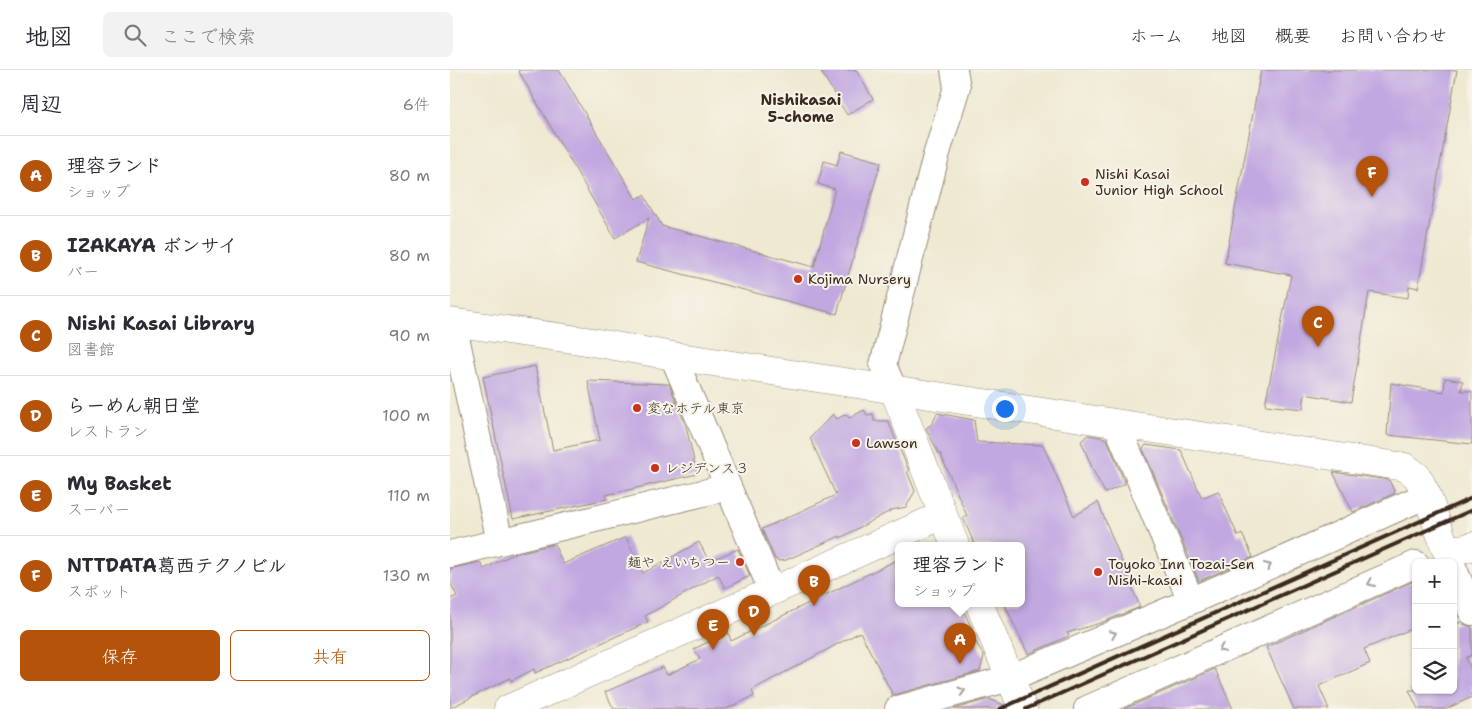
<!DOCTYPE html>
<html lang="ja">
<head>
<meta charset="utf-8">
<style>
  :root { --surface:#fff; --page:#f2f2f3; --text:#2b2b33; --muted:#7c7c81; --line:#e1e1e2; --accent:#b45309 }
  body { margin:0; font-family:"Shantell Sans","Klee One",sans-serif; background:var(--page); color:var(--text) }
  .controls { position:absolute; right:15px; bottom:15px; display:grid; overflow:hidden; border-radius:8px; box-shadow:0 1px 4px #0004 }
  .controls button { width:45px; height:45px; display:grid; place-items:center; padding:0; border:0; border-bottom:1px solid var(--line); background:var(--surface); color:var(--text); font:25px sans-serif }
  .you { position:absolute; left:554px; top:338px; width:18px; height:18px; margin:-12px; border:4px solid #fff; border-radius:50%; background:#1a73e8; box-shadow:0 0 0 8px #1a73e833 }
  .badge { display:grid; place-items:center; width:32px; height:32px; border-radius:50%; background:var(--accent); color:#fff; font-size:16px; font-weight:700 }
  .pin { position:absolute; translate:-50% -41px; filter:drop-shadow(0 1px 2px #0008) }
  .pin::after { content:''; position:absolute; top:26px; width:18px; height:15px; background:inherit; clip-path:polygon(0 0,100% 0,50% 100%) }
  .popup { position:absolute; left:445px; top:472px; width:130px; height:65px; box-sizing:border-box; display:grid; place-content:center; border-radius:8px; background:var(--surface); filter:drop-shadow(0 1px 4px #0005); font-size:16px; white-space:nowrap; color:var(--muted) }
  .popup b { font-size:19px; color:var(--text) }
  .popup::after { content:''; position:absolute; left:50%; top:100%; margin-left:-10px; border:10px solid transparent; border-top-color:var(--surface) }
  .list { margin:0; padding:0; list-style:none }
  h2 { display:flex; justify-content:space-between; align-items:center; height:65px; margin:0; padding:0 20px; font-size:21px }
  h2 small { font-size:16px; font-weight:400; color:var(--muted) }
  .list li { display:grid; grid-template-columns:32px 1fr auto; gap:15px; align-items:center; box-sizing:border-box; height:80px; padding:0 20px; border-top:1px solid var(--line) }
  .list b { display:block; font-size:19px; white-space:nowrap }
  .list p { margin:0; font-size:16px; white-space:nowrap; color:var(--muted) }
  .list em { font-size:16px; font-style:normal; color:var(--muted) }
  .actions { display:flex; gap:10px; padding:15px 20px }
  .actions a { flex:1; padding:11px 0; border:1px solid var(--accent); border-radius:8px; text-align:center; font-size:18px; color:var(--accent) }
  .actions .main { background:var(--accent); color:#fff }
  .icon { flex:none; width:28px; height:28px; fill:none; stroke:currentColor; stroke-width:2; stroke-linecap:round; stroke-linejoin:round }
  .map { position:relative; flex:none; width:1022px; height:639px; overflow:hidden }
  header { display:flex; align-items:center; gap:30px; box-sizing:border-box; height:70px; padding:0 25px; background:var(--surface); border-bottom:1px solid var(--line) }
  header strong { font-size:24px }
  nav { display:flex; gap:28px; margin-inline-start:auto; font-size:18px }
  .search { width:350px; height:45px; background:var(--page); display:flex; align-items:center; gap:12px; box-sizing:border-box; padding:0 18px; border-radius:8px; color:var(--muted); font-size:19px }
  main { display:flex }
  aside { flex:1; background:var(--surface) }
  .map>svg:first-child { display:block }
  .building { fill:#c1a8e1 }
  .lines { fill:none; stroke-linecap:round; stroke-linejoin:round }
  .street-casing { stroke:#958a78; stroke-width:28 }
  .secondary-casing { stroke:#958a78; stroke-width:29 }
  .street { stroke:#fff; stroke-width:26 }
  .secondary { stroke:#fff; stroke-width:28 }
  .rail { stroke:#3b2a1e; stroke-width:4 }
  .oneway { stroke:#a79f9a }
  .poi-dot { fill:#c8321e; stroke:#f7f3e8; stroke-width:2 }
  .labels { text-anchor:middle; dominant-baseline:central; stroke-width:4; stroke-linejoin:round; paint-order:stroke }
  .poi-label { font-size:14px; fill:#3b2a1e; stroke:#f7f3e8; text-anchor:start }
  .neighbourhood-label { font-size:15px; font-weight:bold; fill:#3b2a1e; stroke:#f7f3e8 }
</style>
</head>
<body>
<header>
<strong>地図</strong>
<div class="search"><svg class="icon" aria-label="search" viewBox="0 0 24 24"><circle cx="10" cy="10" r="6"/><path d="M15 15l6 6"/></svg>ここで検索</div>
<nav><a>ホーム</a><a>地図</a><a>概要</a><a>お問い合わせ</a></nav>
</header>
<main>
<aside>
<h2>周辺<small>6件</small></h2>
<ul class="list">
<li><span class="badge">A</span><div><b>理容ランド</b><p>ショップ</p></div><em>80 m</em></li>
<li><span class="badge">B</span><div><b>IZAKAYA ボンサイ</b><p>バー</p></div><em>80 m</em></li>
<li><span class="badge">C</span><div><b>Nishi Kasai Library</b><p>図書館</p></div><em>90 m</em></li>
<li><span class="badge">D</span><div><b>らーめん朝日堂</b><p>レストラン</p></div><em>100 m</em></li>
<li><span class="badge">E</span><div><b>My Basket</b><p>スーパー</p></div><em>110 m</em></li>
<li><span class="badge">F</span><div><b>NTTDATA葛西テクノビル</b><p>スポット</p></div><em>130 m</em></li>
</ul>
<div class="actions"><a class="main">保存</a><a>共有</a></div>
</aside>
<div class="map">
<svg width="1022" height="639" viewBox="0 0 1022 639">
  <rect width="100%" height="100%" fill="#f7f3e8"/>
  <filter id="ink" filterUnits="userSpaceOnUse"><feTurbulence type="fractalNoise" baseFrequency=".02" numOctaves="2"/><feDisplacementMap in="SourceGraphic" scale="10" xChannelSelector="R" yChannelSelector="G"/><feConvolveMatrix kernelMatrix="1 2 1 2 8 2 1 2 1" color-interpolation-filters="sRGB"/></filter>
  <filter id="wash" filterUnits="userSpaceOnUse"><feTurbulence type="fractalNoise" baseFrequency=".0096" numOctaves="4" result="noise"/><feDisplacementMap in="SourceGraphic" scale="20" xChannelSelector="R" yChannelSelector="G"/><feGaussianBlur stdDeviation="1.12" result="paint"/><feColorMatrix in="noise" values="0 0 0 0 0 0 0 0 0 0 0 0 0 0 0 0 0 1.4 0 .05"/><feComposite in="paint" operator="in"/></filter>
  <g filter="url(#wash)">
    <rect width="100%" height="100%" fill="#efe9d2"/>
    <g id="blocks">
      <!-- building -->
      <path class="building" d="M68,0H109L186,129L194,125L212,156L364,197L385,119L368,114L374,91L387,95L391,81L431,92L387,244L186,192L199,148L165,168Z
        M370,0H406L423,29L397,45Z
        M811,0H1007L968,218L959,216L958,228L919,222L901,332L855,324L853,339L815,335L841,205L775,193Z
        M85,296L103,380L150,370L138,311L219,314L236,356L247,404L156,425L157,429L63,449L33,307Z
        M995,308L1013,311L1011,321H1022V374L937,365L941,313L994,322Z
        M414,340L417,345L423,344L424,351H438L459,401H457L465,421L456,437L442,440L390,468V466L336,490L329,491L325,489L312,459L386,425L360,368L383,344L387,349L396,344L399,348Z
        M487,343L524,350L527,372L593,375L624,446L648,432L690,537L650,553L617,563L619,566L578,584L554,533H571V475H525L513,448L517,446L490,383L489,384L476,358L482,354Z
        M638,365L651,367L657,369L675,414L655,423L643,400L631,371Z
        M696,375L731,380L752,428L768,421L788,466L792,464L803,487L749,511L693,379Z
        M883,402L939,410L945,423L903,442Z
        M176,467L193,503L249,472L259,491L288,479L300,506L275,518L268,505L195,546L198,552L85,603L84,599L61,611L60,608L0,638V529L7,526L0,512V499L30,492L34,499L63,484L104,474L113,494Z
        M449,489V533H510L522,559L519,560L534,586L530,601L443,625L410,562L302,620L304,626L276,639H164L155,622L213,597L217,605L250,589L244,579L278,562L281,571Z
        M966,510V557L914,579L920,593L869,616L879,639H844L816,577Z
        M1011,552L1013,554L1022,557V585L1016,588L1022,601V627L996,639H968L959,620H1003V555Z
        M765,599L783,639H674Z
        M539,629L554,635L556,639H504Z"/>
    </g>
  </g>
  <g filter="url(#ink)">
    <use href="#blocks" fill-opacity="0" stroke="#958a78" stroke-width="1"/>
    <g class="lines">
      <!-- street casing -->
      <g class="street-casing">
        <path id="street" d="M3,253L50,472
          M223,286L322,521
          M444,320L433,295L486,86L507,17L504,0
          M666,353L741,531
          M0,484L278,417
          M1003,497L1022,542
          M448,639L560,608L741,531L977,425
          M637,639L966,494"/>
      </g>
      <!-- secondary casing -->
      <g class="secondary-casing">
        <path id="secondary" d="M0,252L136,271L223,286L955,397L967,406L977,425L996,480L1017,478L1022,476
          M444,320L505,475
          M529,533L573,639
          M58,639L493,445"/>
      </g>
      <!-- street -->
      <use href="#street" class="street"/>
      <!-- secondary -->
      <use href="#secondary" class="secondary"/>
      <!-- rail -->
      <path class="rail" d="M550,639L1022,428
        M576,639L1022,440"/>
    </g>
    <!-- one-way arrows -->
    <defs><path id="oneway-chevron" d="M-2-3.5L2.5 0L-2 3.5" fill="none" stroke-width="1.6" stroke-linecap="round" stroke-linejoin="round" transform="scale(1.25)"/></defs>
    <g class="oneway">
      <use href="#oneway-chevron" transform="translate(818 496) rotate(-24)"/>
      <use href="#oneway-chevron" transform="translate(921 513) rotate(156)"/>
      <use href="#oneway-chevron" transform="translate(663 564) rotate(-23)"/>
      <use href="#oneway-chevron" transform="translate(772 579) rotate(156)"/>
      <use href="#oneway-chevron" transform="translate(512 621) rotate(-16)"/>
    </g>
  </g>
  <!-- markers -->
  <g class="poi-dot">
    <circle cx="635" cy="112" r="5"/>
    <circle cx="348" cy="209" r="5"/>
    <circle cx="187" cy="338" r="5"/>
    <circle cx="406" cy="373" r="5"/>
    <circle cx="205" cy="398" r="5"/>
    <circle cx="290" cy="492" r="5"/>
    <circle cx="648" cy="502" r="5"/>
  </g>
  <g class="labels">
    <!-- poi labels -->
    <g class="poi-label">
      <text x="645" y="104">Nishi Kasai<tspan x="645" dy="16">Junior High School</tspan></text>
      <text x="358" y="209">Kojima Nursery</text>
      <text x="197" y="338">変なホテル東京</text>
      <text x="416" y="373">Lawson</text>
      <text x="215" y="398">レジデンス３</text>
      <text x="280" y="492" text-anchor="end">麺や えいちつー</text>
      <text x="658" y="494">Toyoko Inn Tozai-Sen<tspan x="658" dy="16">Nishi-kasai</tspan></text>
    </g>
    <!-- neighbourhood labels -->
    <g class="neighbourhood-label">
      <text x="351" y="30">Nishikasai<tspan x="351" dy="17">5-chome</tspan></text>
    </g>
  </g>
</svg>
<div class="controls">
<button>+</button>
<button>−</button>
<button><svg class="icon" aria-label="layers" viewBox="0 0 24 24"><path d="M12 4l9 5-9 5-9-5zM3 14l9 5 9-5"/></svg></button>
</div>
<div class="you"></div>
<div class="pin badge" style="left:510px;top:594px">A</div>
<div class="popup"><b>理容ランド</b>ショップ</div>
<div class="pin badge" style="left:364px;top:536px">B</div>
<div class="pin badge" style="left:868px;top:277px">C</div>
<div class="pin badge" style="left:304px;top:566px">D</div>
<div class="pin badge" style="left:263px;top:580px">E</div>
<div class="pin badge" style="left:922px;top:127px">F</div>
</div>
</main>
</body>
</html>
